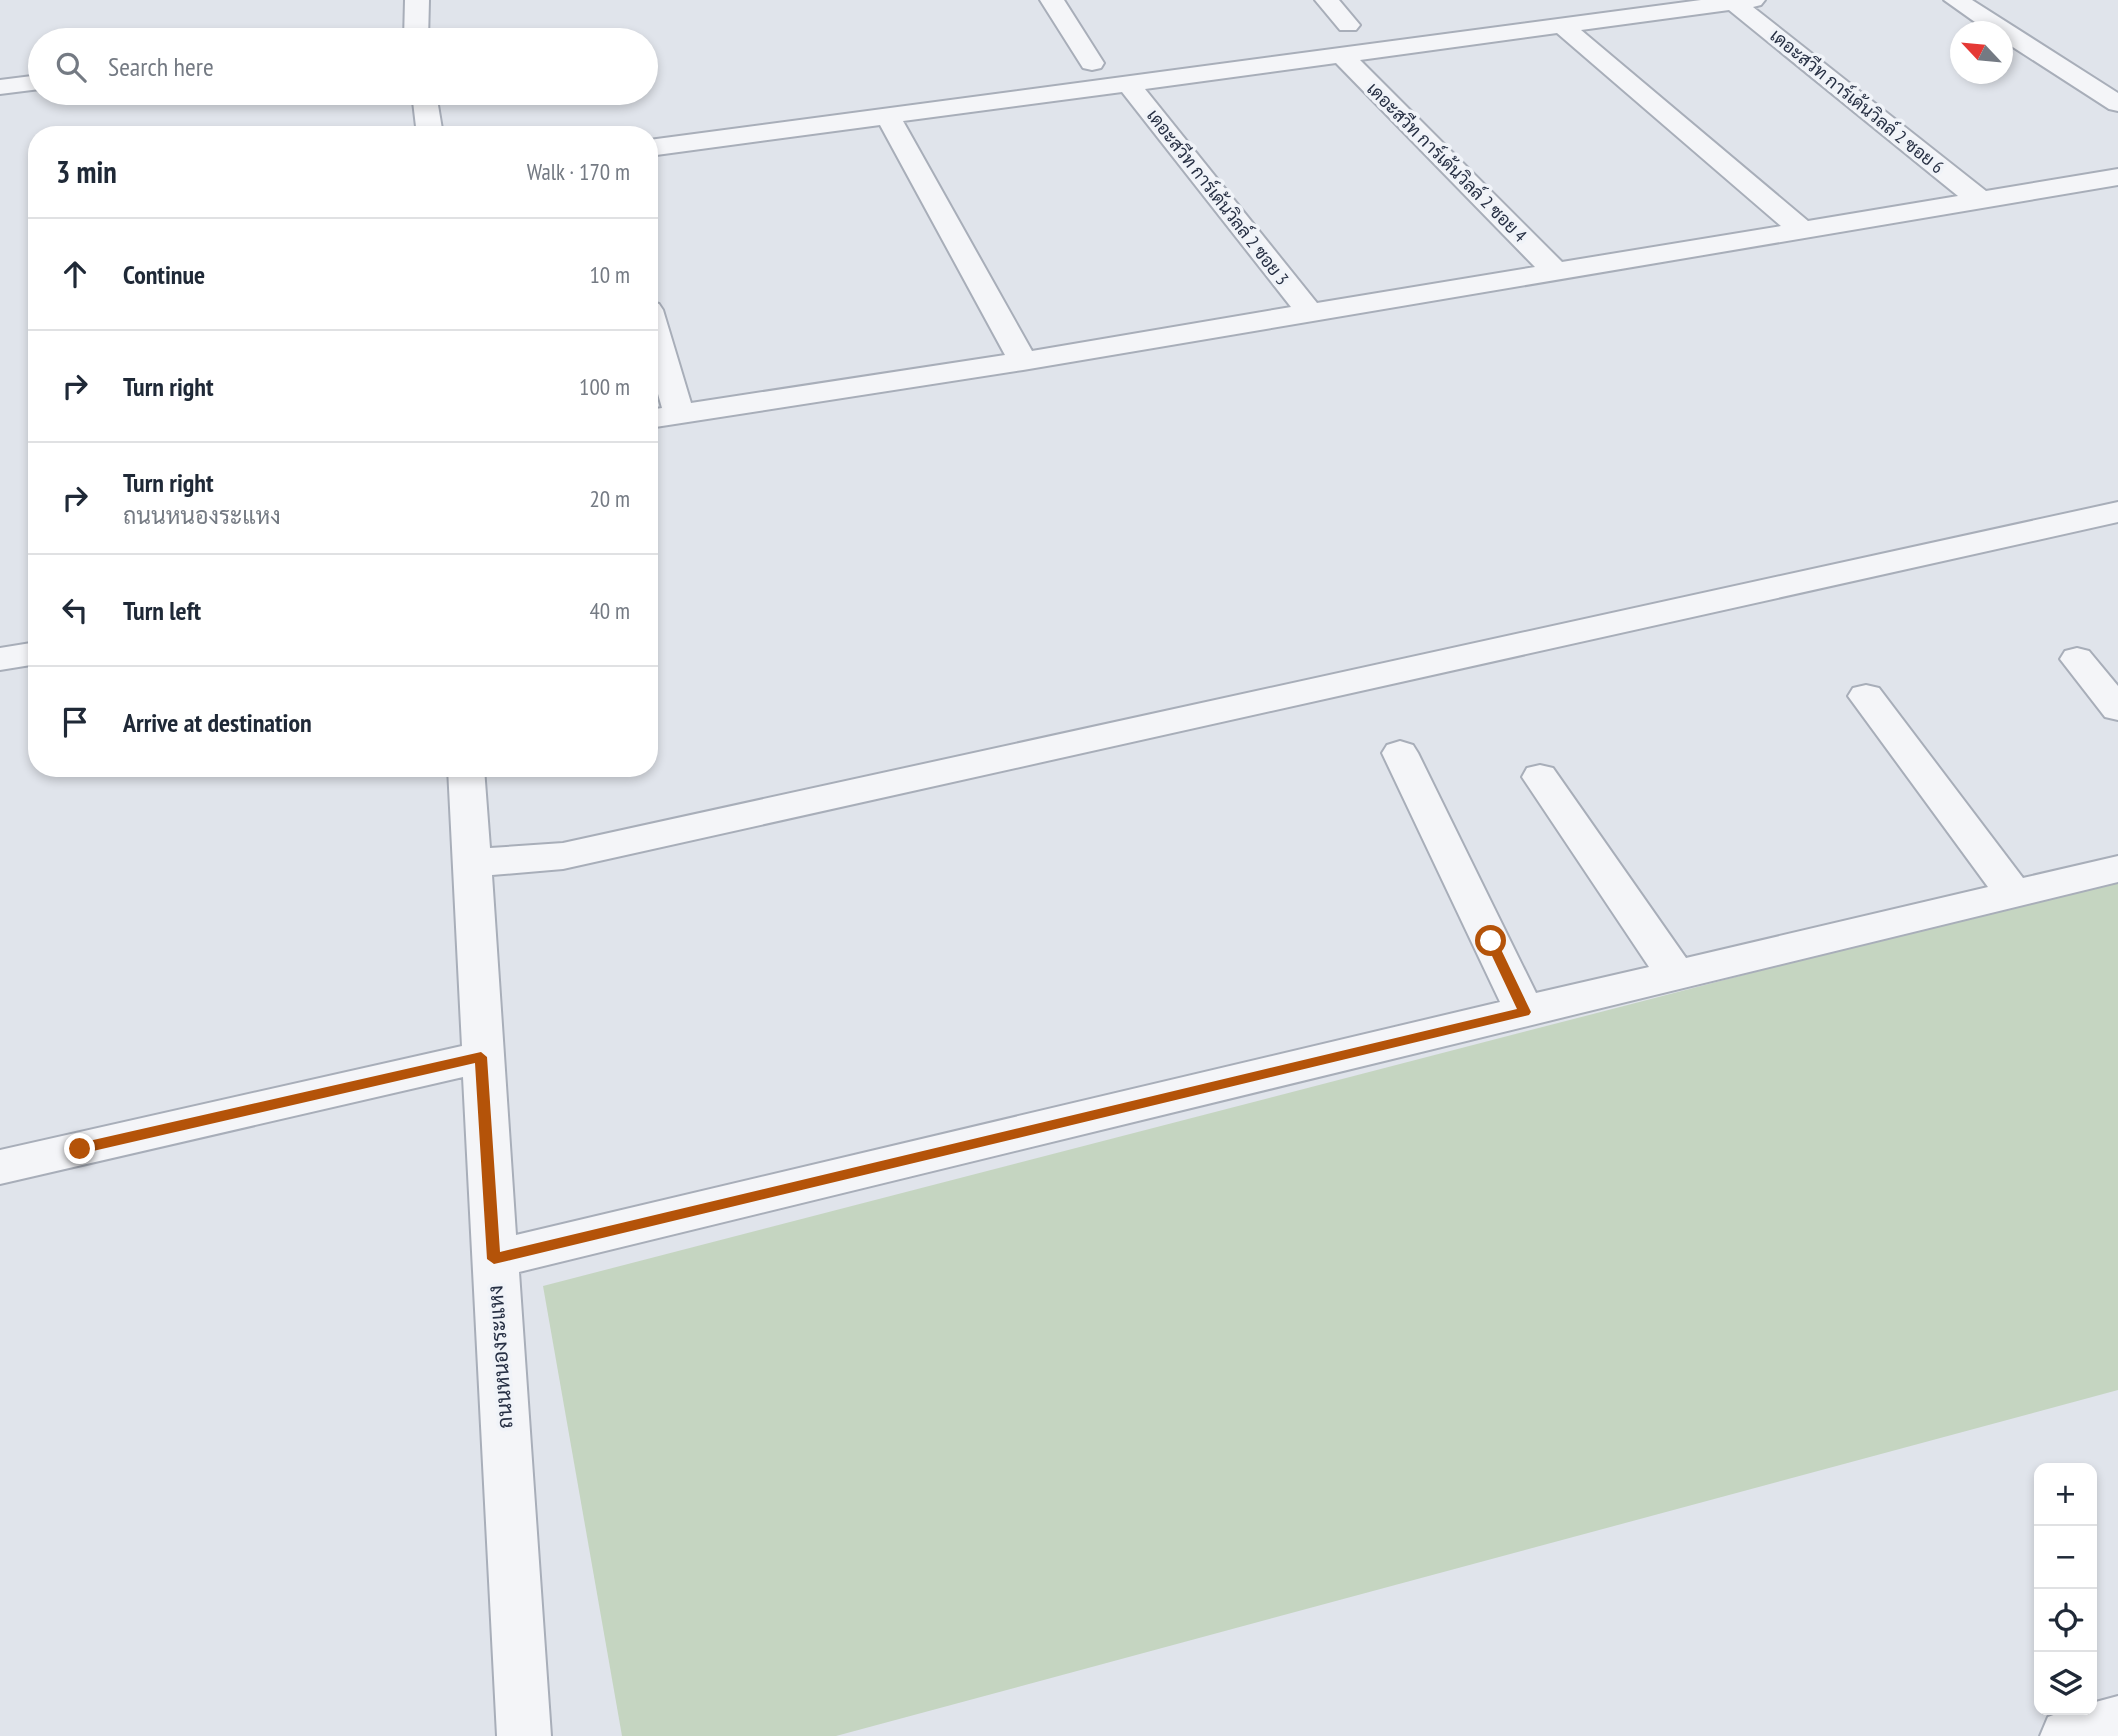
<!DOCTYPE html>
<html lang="en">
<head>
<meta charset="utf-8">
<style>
  :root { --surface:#fff; --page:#f6f6f7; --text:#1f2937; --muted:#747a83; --line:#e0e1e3 }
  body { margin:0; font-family:"PT Sans Narrow",Sarabun,sans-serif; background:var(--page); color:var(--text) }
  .controls { position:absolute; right:21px; bottom:21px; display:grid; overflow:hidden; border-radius:14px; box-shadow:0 4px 10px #0003 }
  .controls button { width:63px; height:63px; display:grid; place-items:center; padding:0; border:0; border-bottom:2px solid var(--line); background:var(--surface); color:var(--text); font:35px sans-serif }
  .compass { position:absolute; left:1950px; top:21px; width:63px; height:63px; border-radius:50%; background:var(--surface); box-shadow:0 4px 10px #0003; rotate:296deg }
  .stop { position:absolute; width:21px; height:21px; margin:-16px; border:5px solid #b45309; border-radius:50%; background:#fff }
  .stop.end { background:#b45309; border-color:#fff; box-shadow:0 2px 7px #0008 }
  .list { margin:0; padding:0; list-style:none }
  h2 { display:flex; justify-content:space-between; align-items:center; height:91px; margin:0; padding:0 28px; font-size:30px }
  h2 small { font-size:23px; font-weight:400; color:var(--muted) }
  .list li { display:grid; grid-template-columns:46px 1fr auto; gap:21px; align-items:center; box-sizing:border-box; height:112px; padding:0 28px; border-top:2px solid var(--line) }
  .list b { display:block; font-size:26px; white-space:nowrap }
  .list p { margin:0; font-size:23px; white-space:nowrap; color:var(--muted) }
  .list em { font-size:23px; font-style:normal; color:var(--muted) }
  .icon { flex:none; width:38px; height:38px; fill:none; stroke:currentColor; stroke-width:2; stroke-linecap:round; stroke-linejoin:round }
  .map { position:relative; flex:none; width:2118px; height:1736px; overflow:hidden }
  .search { position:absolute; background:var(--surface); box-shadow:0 4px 10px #0003; left:28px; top:28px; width:630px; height:77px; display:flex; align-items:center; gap:18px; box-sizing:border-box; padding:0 24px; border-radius:38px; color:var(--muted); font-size:26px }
  .panel { position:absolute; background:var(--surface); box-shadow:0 4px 10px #0003; left:28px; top:126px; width:630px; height:651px; border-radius:28px }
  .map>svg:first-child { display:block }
  .green { fill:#c5d5c1 }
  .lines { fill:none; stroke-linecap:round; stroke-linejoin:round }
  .minor-casing { stroke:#a8aeb9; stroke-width:4 }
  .minor { fill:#f4f5f8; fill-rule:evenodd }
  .route { fill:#b45309 }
  .labels { text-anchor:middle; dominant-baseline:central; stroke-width:7; stroke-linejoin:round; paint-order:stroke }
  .far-street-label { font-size:18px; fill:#273044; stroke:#f0f3f8 }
  .street-label { font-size:21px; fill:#273044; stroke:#f0f3f8 }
</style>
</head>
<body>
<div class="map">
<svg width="2118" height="1736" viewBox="0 0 2118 1736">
  <rect width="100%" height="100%" fill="#e0e4eb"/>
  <!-- green -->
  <path class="green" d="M2118,878V1390L836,1736H622L543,1286Z"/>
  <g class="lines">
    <!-- minor casing -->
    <g class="minor-casing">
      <path id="minor" d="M405,0H429L428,40H404Z
        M1040,0H1064L1104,63L1101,68L1092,70L1083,68Z
        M1315,0H1339L1360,25L1356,30H1340Z
        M1701,0H1765L1761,5L1753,7L1986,191L2118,169V185L1023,370L649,428V410L662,408L649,362V301L659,304L663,310L691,403L1005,355L880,125L649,156V140ZM1729,10L1958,196L1808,221L1581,30ZM1557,33L1781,226L1562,262L1360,60ZM1336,63L1535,267L1317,303L1145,89ZM1122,92L1291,307L1032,351L903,121Z
        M1944,0H1972L2118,93V111L2109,109L2002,40V32H1989Z
        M40,75V89L0,94V80Z
        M412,93H436L443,135H417Z
        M2118,502V522L563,869L492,875L516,1235L1500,1002L1382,753L1387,745L1400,741L1413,745L1418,753L1536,993L1649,967L1522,777L1527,768L1540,765L1553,768L1686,958L1988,887L1848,696L1853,688L1866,685L1879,688L2023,878L2118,856V882L519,1272L551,1736H497L463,1077L0,1184V1150L462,1046L448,768H484L490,848L563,843Z
        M37,642V664L0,670V648Z
        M2077,648L2089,651L2118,686V720L2105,717L2060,659L2065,651Z
        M2118,1696V1736H2040L2048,1717L2067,1710H2092V1703Z"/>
    </g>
    <!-- minor -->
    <use href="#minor" class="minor"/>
  </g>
  <!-- route -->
  <path class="route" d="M1491,937L1497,941L1531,1012L1529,1015L494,1264L487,1259L475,1063L80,1154L74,1149L80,1143L481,1052L487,1057L500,1252L1517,1009L1485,941Z"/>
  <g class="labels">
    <!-- far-street labels -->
    <g class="far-street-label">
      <text transform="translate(1857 101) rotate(39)">เดอะสวีท การ์เด้นวิลล์ 2 ซอย 6</text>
      <text transform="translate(1447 162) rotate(45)">เดอะสวีท การ์เด้นวิลล์ 2 ซอย 4</text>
      <text transform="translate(1218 197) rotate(52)">เดอะสวีท การ์เด้นวิลล์ 2 ซอย 3</text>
    </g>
    <!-- street labels -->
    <g class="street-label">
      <text transform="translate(500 1357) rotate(-94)">ถนนหนองระแหง</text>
    </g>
  </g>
</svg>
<div class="controls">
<button>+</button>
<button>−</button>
<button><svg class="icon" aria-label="locate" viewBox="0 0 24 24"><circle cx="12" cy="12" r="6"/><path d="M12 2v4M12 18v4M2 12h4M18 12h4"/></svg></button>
<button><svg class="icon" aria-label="layers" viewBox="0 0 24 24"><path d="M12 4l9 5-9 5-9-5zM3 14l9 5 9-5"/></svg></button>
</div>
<svg class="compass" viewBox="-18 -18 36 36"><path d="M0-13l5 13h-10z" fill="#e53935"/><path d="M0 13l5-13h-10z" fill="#747a83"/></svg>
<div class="stop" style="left:1491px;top:941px"></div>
<div class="stop end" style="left:80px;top:1149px"></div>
<div class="search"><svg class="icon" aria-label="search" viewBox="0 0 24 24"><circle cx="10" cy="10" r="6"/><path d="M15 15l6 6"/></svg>Search here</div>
<section class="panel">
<h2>3 min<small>Walk · 170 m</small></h2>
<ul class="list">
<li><svg class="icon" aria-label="ahead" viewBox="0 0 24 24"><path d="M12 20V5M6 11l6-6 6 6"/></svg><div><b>Continue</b></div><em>10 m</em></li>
<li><svg class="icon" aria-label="right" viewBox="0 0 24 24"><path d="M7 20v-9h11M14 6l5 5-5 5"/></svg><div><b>Turn right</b></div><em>100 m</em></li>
<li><svg class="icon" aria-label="right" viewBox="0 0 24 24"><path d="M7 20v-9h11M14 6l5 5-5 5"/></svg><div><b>Turn right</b><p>ถนนหนองระแหง</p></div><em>20 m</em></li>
<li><svg class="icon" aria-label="left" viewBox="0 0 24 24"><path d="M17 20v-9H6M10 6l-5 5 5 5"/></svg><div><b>Turn left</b></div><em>40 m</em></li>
<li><svg class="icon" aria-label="arrive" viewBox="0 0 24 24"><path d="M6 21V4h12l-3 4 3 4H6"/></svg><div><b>Arrive at destination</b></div></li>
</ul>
</section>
</div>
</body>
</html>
